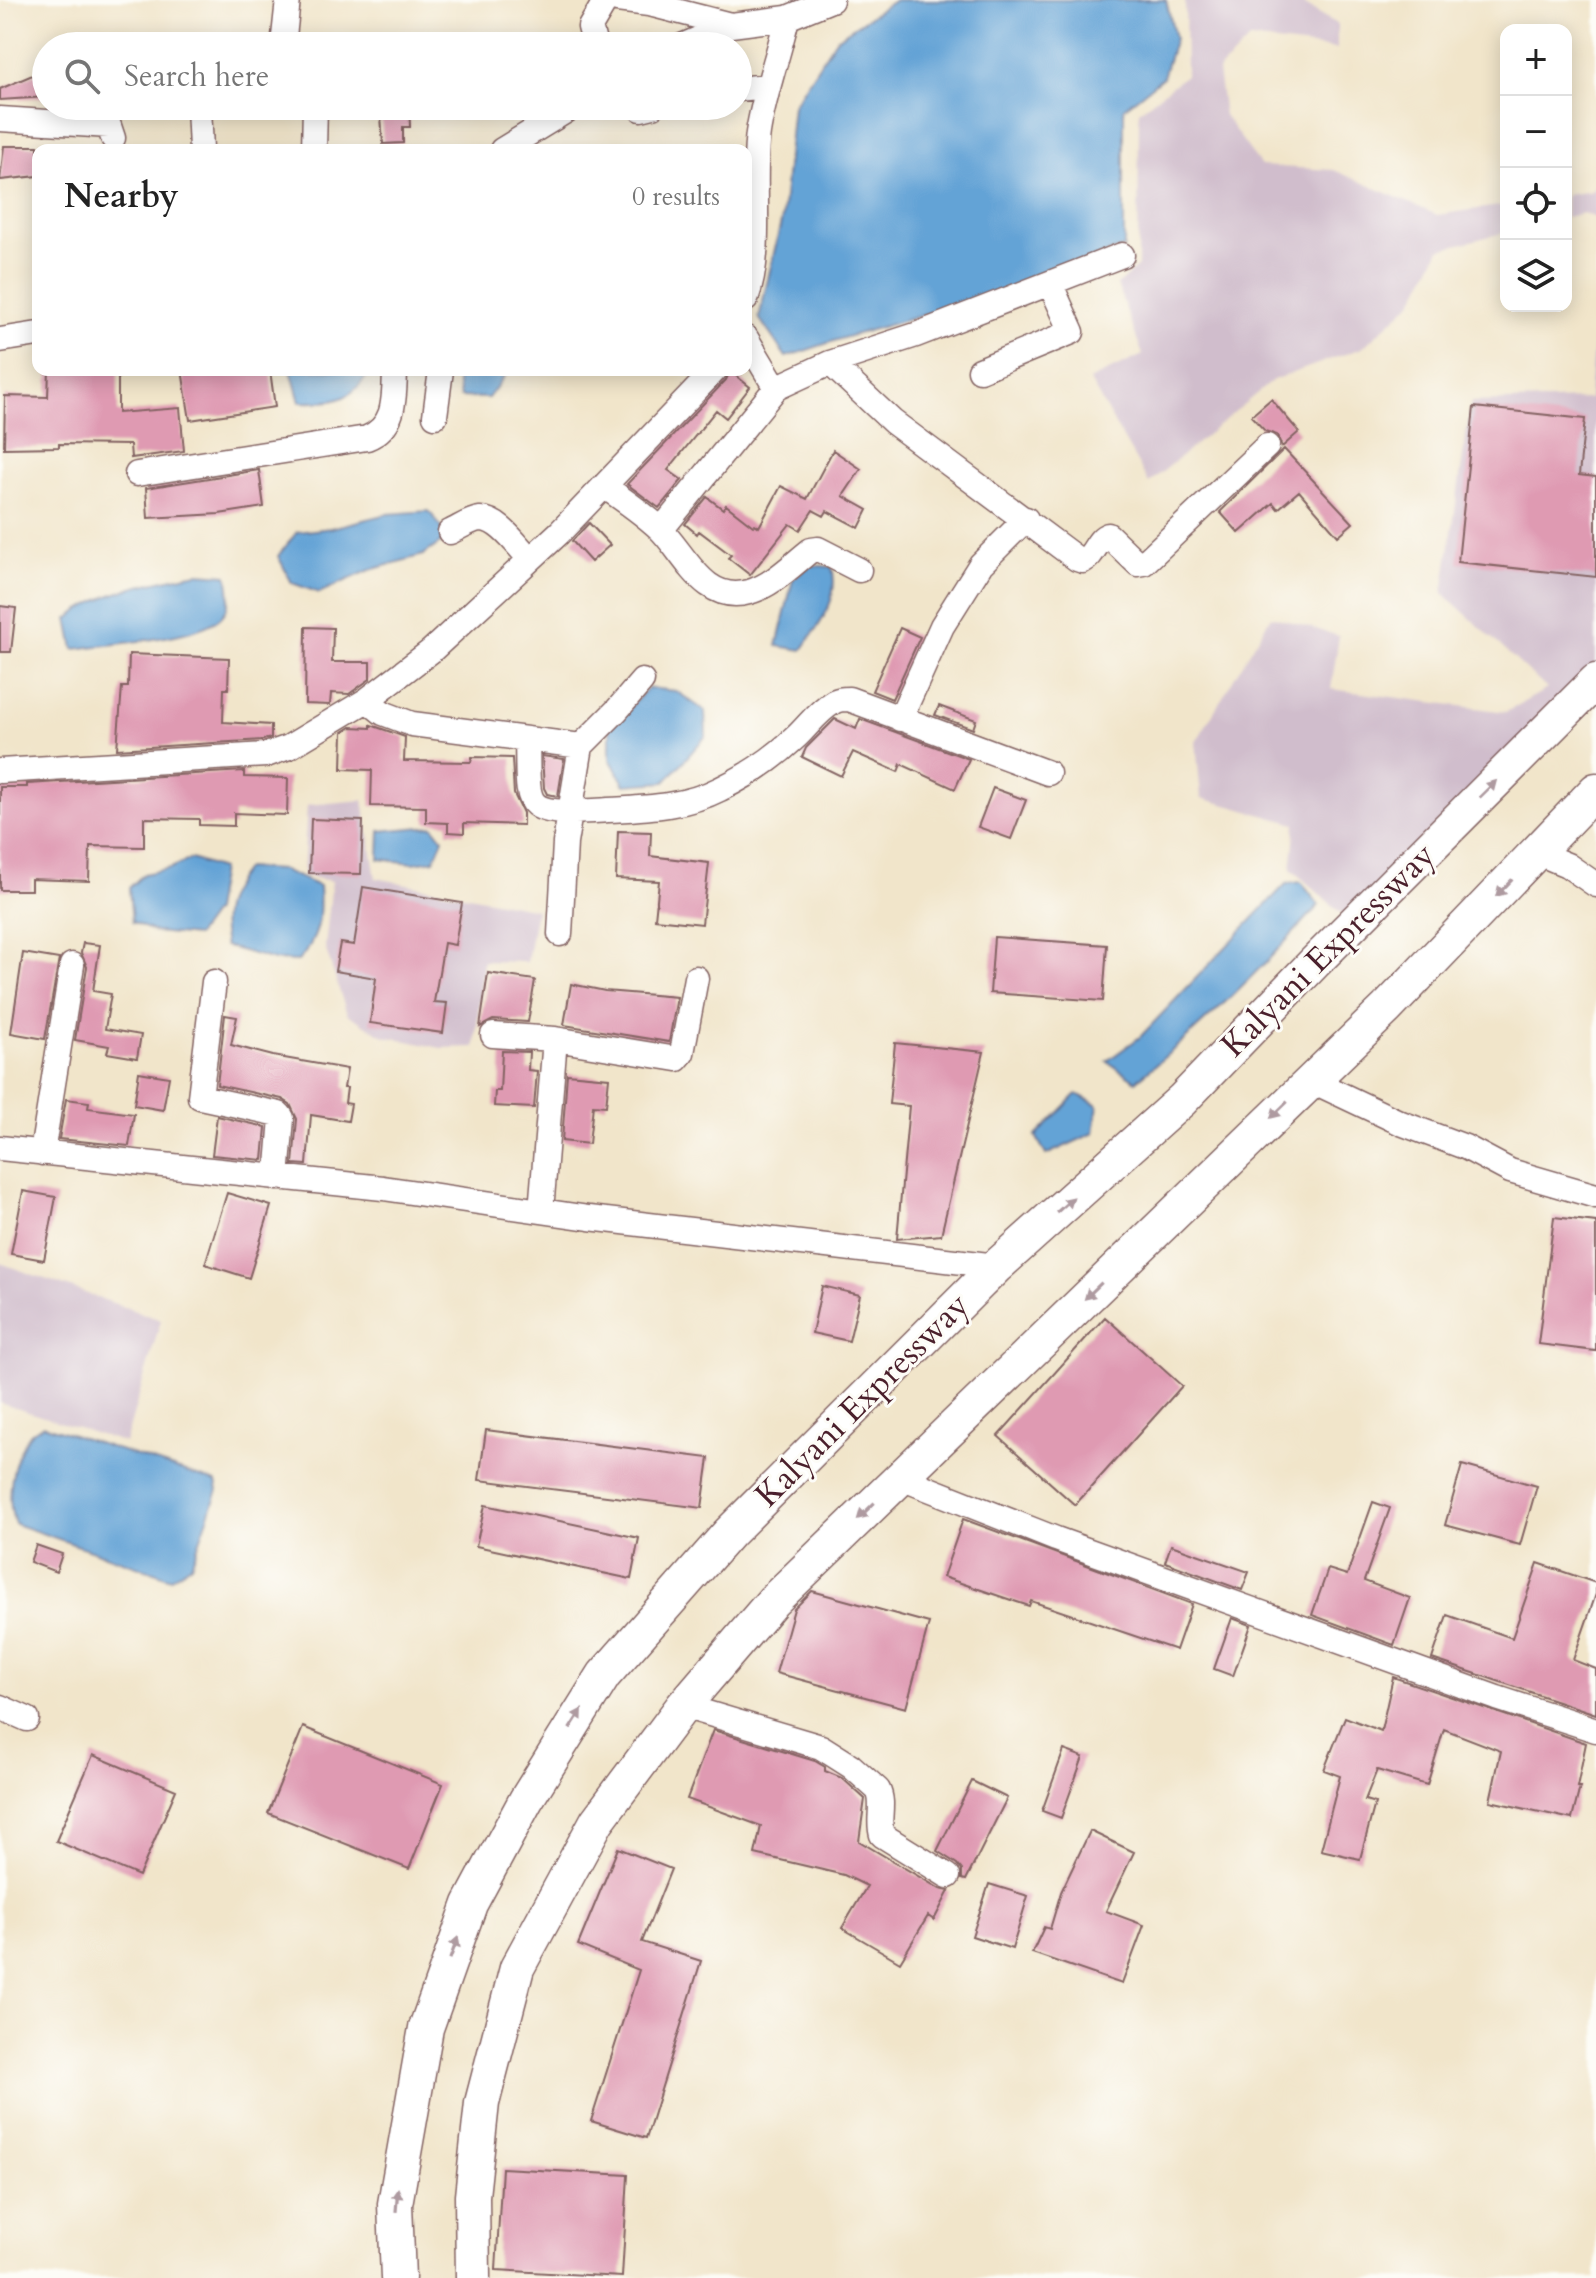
<!DOCTYPE html>
<html lang="en">
<head>
<meta charset="utf-8">
<style>
  :root { --surface:#fff; --page:#f2f2f2; --text:#222; --muted:#767676; --line:#e0e0e0 }
  body { margin:0; font-family:Cardo,serif; background:var(--page); color:var(--text) }
  .controls { position:absolute; right:24px; top:24px; display:grid; overflow:hidden; border-radius:16px; box-shadow:0 4px 20px #0003 }
  .controls button { width:72px; height:72px; display:grid; place-items:center; padding:0; border:0; border-bottom:2px solid var(--line); background:var(--surface); color:var(--text); font:40px sans-serif }
  .list { margin:0; padding:0; list-style:none }
  h2 { display:flex; justify-content:space-between; align-items:center; height:104px; margin:0; padding:0 32px; font-size:34px }
  h2 small { font-size:26px; font-weight:400; color:var(--muted) }
  .icon { flex:none; width:44px; height:44px; fill:none; stroke:currentColor; stroke-width:2; stroke-linecap:round; stroke-linejoin:round }
  .map { position:relative; flex:none; width:1596px; height:2278px; overflow:hidden }
  .search { position:absolute; background:var(--surface); box-shadow:0 4px 20px #0003; left:32px; top:32px; width:720px; height:88px; display:flex; align-items:center; gap:20px; box-sizing:border-box; padding:0 28px; border-radius:44px; color:var(--muted); font-size:30px }
  .panel { position:absolute; background:var(--surface); box-shadow:0 4px 20px #0003; left:32px; top:144px; width:720px; height:232px; border-radius:16px }
  .map>svg:first-child { display:block }
  .industrial { fill:#d0bdcc }
  .water { fill:#64a3d6; stroke:#576180; stroke-width:2 }
  .building { fill:#df9ab2 }
  .lines { fill:none; stroke-linecap:round; stroke-linejoin:round }
  .minor-casing { stroke:#846463; stroke-width:27 }
  .highway-casing { stroke:#846463; stroke-width:37 }
  .minor { stroke:#fff; stroke-width:24 }
  .highway { stroke:#fff; stroke-width:34 }
  .oneway { fill:#ae9aa0 }
  .labels { text-anchor:middle; dominant-baseline:central; stroke-width:6; stroke-linejoin:round; paint-order:stroke }
  .street-label { font-size:34px; fill:#4a1f2b; stroke:#fdfcf7 }
</style>
</head>
<body>
<div class="map">
<svg width="1596" height="2278" viewBox="0 0 1596 2278">
  <rect width="100%" height="100%" fill="#fdfcf7"/>
  <filter id="ink" filterUnits="userSpaceOnUse"><feTurbulence type="fractalNoise" baseFrequency=".0125" numOctaves="2"/><feDisplacementMap in="SourceGraphic" scale="16" xChannelSelector="R" yChannelSelector="G"/><feConvolveMatrix kernelMatrix="1 2 1 2 8 2 1 2 1" color-interpolation-filters="sRGB"/></filter>
  <filter id="wash" filterUnits="userSpaceOnUse"><feTurbulence type="fractalNoise" baseFrequency=".006" numOctaves="4" result="noise"/><feDisplacementMap in="SourceGraphic" scale="32" xChannelSelector="R" yChannelSelector="G"/><feGaussianBlur stdDeviation="1.8" result="paint"/><feColorMatrix in="noise" values="0 0 0 0 0 0 0 0 0 0 0 0 0 0 0 0 0 1.4 0 .05"/><feComposite in="paint" operator="in"/></filter>
  <g filter="url(#wash)">
    <rect width="100%" height="100%" fill="#f1e5ca"/>
    <!-- industrial -->
    <path class="industrial" d="M1185,0H1297L1337,24V49L1250,39L1218,71L1224,115L1261,166L1334,170L1437,215L1506,205V232L1440,249L1413,301L1362,348L1273,380L1149,483L1089,380L1143,355L1117,285L1138,266L1139,111L1186,75Z
      M1596,184V218L1583,213L1566,217V195L1592,191Z
      M1596,305V680L1356,926L1291,869L1296,824L1201,798L1196,742L1271,616L1339,636L1331,689L1506,712L1547,689L1443,593L1471,402L1589,399Z
      M363,800L376,878L536,909L527,962L483,961L475,1047L441,1048L384,1036L347,1014L325,947L332,881L303,876L307,805Z
      M0,1263L161,1320L125,1443L0,1403Z"/>
    <!-- water -->
    <path class="water" d="M895,0H1166L1175,38L1163,77L1124,108V247L1015,289L843,338L786,357L759,318L782,218L793,105L836,39Z
      M291,370H371C351,401 336,403 300,402Z
      M455,370H509L488,398L460,397Z
      M429,511L449,537L423,555L370,570L319,593L292,583L278,556L297,532L331,528L387,514Z
      M811,565L832,567C840,600 820,624 802,650L777,646L793,579Z
      M197,573L227,575C230,589 232,606 221,617C198,639 107,644 74,649L68,619C104,590 152,583 197,573Z
      M648,688L676,691L705,711L706,736L665,782L625,785L610,759V728Z
      M433,826L443,839L434,860L413,863L379,859L380,831Z
      M191,859L221,869L214,911L196,936L155,932L132,922L129,888L144,874L171,868Z
      M246,868L282,870L319,886C321,918 320,937 298,961L274,960L225,946C218,912 225,895 246,868Z
      M1301,882L1319,905C1263,968 1201,1028 1136,1081L1107,1061L1140,1037L1286,884Z
      M1077,1094L1098,1105L1094,1133L1046,1155L1036,1136Z
      M43,1425L216,1482L218,1490L191,1565L171,1578L15,1524C5,1498 12,1460 28,1437C31,1432 38,1429 43,1425Z"/>
    <g id="blocks">
      <!-- building -->
      <path class="building" d="M37,73L46,74V97L0,100V89Z
        M389,106H409L410,127H403V143L383,144L381,116L388,115Z
        M4,146H38V176L0,180Z
        M49,370H118V413L180,408L184,451L131,458L130,445L59,444V447L4,448L5,396L48,397Z
        M182,370H270L275,407L190,420Z
        M730,371L750,387L726,418L716,410L668,470L682,480L659,508L627,484L726,380Z
        M1271,399L1299,432L1282,447L1277,435L1265,431L1251,416Z
        M1474,407L1585,419L1579,475L1596,477V577L1458,562Z
        M1284,449L1353,523L1338,536L1299,491L1278,509L1273,503L1239,533L1220,512Z
        M833,450L861,469L843,496L868,510L859,528L827,511L824,516L813,510L800,530L790,524L750,575L728,558L731,555L699,531L697,534L685,524L707,497L723,509L726,505L753,526L755,524L759,527L781,486L807,499Z
        M259,470L264,507L219,514L148,518L146,488Z
        M589,523L610,545L591,562L572,541Z
        M0,606L16,608L11,652H0Z
        M306,627L333,628L332,662H370V679L349,694L331,693L330,705L305,704Z
        M900,628L920,637L892,699L872,691Z
        M129,654L229,658L228,689H224L223,722L271,725V738L263,740L117,749L122,687H128Z
        M939,706L976,720L973,729L935,715Z
        M835,719L856,729L860,719L969,759L955,789L901,764L898,772L853,752L841,776L802,757L806,748Z
        M371,725L405,737L404,761L471,762L472,757L512,758L514,794L523,813V825L464,823V833L448,832V823L426,822V807L371,806L372,770L342,769L343,732L351,727L371,728Z
        M542,756L564,759L558,796L547,794L544,788Z
        M244,771V777L288,778L287,815L234,813V826L199,825V819L144,818V847L90,846L89,881L31,879V890H0V787H27V784Z
        M993,788L1026,800L1011,839L978,827Z
        M311,819L363,821L361,874L309,873Z
        M618,831L651,832L650,856L709,863L702,924L655,919L659,881L616,879Z
        M363,887L462,903L455,945L444,943L434,1002L447,1003L443,1033L370,1023L376,978L335,971L340,943L354,945Z
        M994,937L1107,945L1103,1001L990,993Z
        M83,943L100,945L93,991L111,994L105,1029L141,1035L137,1058L107,1053L109,1046L75,1040L87,967L81,953Z
        M23,953L59,959L45,1039L11,1033Z
        M488,973L535,980L528,1022L493,1020L480,1027Z
        M571,984L605,991L677,997L669,1042L564,1025Z
        M225,1015L237,1017L231,1045L273,1056L347,1069L344,1088H347L345,1103L351,1104L348,1121L311,1115L307,1165L293,1164L297,1119L290,1104L282,1099L217,1085Z
        M895,1043L984,1052L941,1235L897,1239L909,1106L889,1104Z
        M502,1051L529,1052L528,1070L537,1071L534,1108L494,1106L495,1091H500Z
        M139,1072L169,1077L163,1110L134,1105Z
        M567,1074L609,1078L606,1106L593,1105L589,1144L562,1141Z
        M66,1099L89,1102L88,1108L134,1114L129,1146L59,1139Z
        M217,1116L266,1127L263,1160L212,1155Z
        M23,1191L56,1197L44,1260L11,1254Z
        M227,1193L271,1206L249,1278L205,1264Z
        M1554,1217L1596,1222V1351L1538,1344Z
        M822,1286L860,1295L849,1341L812,1333Z
        M1105,1317L1182,1386L1075,1505L998,1436Z
        M486,1430L709,1458L702,1508L479,1480Z
        M1462,1465L1537,1486L1520,1545L1445,1525Z
        M1373,1502L1390,1508L1364,1581L1410,1598L1394,1645L1312,1615L1328,1569L1347,1575Z
        M485,1505L639,1538L631,1579L476,1546Z
        M963,1519L1192,1604L1176,1650L1031,1601L1029,1606L943,1577Z
        M36,1545L62,1554L56,1572L30,1562Z
        M1171,1545L1249,1572L1242,1590L1165,1562Z
        M1538,1563L1596,1583V1594L1573,1660L1596,1669V1714L1432,1659L1447,1615L1512,1638Z
        M812,1591L929,1623L906,1708L776,1673L794,1609Z
        M1232,1618L1251,1625L1233,1676L1214,1669Z
        M1393,1677L1586,1743L1577,1787H1580L1572,1819L1490,1801L1501,1751L1444,1729L1427,1785L1377,1770L1365,1800L1375,1803L1360,1859L1321,1850L1340,1776L1324,1770L1345,1717L1381,1731Z
        M303,1727L443,1784L409,1869L268,1813Z
        M713,1730L815,1761L825,1767V1771L842,1778L865,1799L859,1841L940,1889L949,1891L934,1920L928,1916L900,1962L842,1928L867,1886L844,1875L755,1854L761,1826L687,1799Z
        M1064,1750L1083,1757L1061,1818L1042,1811Z
        M93,1755L176,1790L139,1876L56,1841Z
        M972,1781L1007,1798L966,1880L962,1879V1870L957,1864L937,1851Z
        M1090,1831L1134,1852L1106,1911L1144,1925L1122,1984L1032,1953L1044,1927L1050,1929L1061,1892Z
        M618,1848L671,1869L642,1942L701,1961L646,2138L591,2121L639,1970L578,1945Z
        M989,1884L1028,1896L1012,1949L972,1936Z
        M502,2168L628,2175L622,2277L496,2270Z"/>
    </g>
  </g>
  <g filter="url(#ink)">
    <use href="#blocks" fill-opacity="0" stroke="#846463" stroke-width="2"/>
    <g class="lines">
      <!-- minor casing -->
      <g class="minor-casing">
        <path id="minor" d="M617,0L649,4L731,25
          M283,46L288,0
          M595,46L590,27L606,0
          M682,46L731,25L787,18L831,0
          M738,89L767,86
          M199,106L201,150
          M641,109L653,106
          M0,119L109,126L113,138
          M314,150L315,106
          M502,150L574,106
          M746,299C764,251 751,184 758,133C764,94 778,57 787,18
          M746,338L776,388
          M0,340L38,334
          M830,363L893,422L1077,559L1083,561C1095,555 1096,539 1108,535L1138,564L1144,563L1267,446
          M980,370L1072,332L1050,283
          M435,416L441,370
          M137,474L367,438C396,426 394,399 395,370
          M604,486C622,499 642,512 659,528C685,553 704,605 749,592C772,586 793,564 811,550L818,549L859,570
          M661,530L776,388L830,363L916,335L1122,255
          M450,532C459,528 470,520 480,519C499,518 518,547 530,559
          M367,700L383,713L412,724L581,746L617,710L642,681
          M900,719L942,626L981,564L1026,519
          M527,739C529,806 519,815 594,811C636,808 681,809 720,789C747,776 775,757 796,737C808,726 818,711 832,703C837,699 843,699 849,699L1048,773
          M0,771L266,755L289,747L367,700L431,651L559,533L715,370
          M1538,853L1567,865L1596,885
          M560,934L565,843L581,746
          M214,982L200,1097L279,1114L282,1118L277,1178
          M493,1035L555,1039L677,1059L682,1053L696,978
          M1310,1080L1401,1123L1465,1147L1510,1171L1596,1196
          M0,1148L383,1188L589,1218L997,1266
          M42,1153L72,965
          M541,1211L555,1039
          M901,1478L1056,1539L1497,1698L1596,1730
          M683,1706L821,1747L851,1766L878,1790C885,1804 877,1820 882,1835L948,1876
          M0,1707L27,1719"/>
      </g>
      <!-- highway casing -->
      <g class="highway-casing">
        <path id="highway" d="M398,2278L395,2204L426,2028L470,1904L526,1800L604,1675L729,1533L997,1266L1182,1100L1314,963L1596,681
          M473,2278L472,2196L482,2103L517,1968L597,1821L683,1706L773,1601L1387,1008L1596,790"/>
      </g>
      <!-- minor -->
      <use href="#minor" class="minor"/>
      <!-- highway -->
      <use href="#highway" class="highway"/>
    </g>
    <!-- one-way arrows -->
    <defs><path id="oneway-solid" d="M-6-.8H1V-3.2L6.5 0L1 3.2V.8H-6Z" transform="scale(2)"/></defs>
    <g class="oneway">
      <use href="#oneway-solid" transform="translate(1488 789) rotate(-45)"/>
      <use href="#oneway-solid" transform="translate(1504 888) rotate(134)"/>
      <use href="#oneway-solid" transform="translate(1279 1110) rotate(136)"/>
      <use href="#oneway-solid" transform="translate(1065 1205) rotate(-42)"/>
      <use href="#oneway-solid" transform="translate(1093 1291) rotate(136)"/>
      <use href="#oneway-solid" transform="translate(866 1511) rotate(136)"/>
      <use href="#oneway-solid" transform="translate(576 1719) rotate(-58)"/>
      <use href="#oneway-solid" transform="translate(454 1948) rotate(-70)"/>
      <use href="#oneway-solid" transform="translate(397 2200) rotate(-85)"/>
    </g>
  </g>
  <g class="labels">
    <!-- street labels -->
    <g class="street-label">
      <text transform="translate(1328 950) rotate(-45)">Kalyani Expressway</text>
      <text transform="translate(862 1400) rotate(-45)">Kalyani Expressway</text>
    </g>
  </g>
</svg>
<div class="controls">
<button>+</button>
<button>−</button>
<button><svg class="icon" aria-label="locate" viewBox="0 0 24 24"><circle cx="12" cy="12" r="6"/><path d="M12 2v4M12 18v4M2 12h4M18 12h4"/></svg></button>
<button><svg class="icon" aria-label="layers" viewBox="0 0 24 24"><path d="M12 4l9 5-9 5-9-5zM3 14l9 5 9-5"/></svg></button>
</div>
<div class="search"><svg class="icon" aria-label="search" viewBox="0 0 24 24"><circle cx="10" cy="10" r="6"/><path d="M15 15l6 6"/></svg>Search here</div>
<section class="panel">
<h2>Nearby<small>0 results</small></h2>
<ul class="list">
</ul>
</section>
</div>
</body>
</html>
